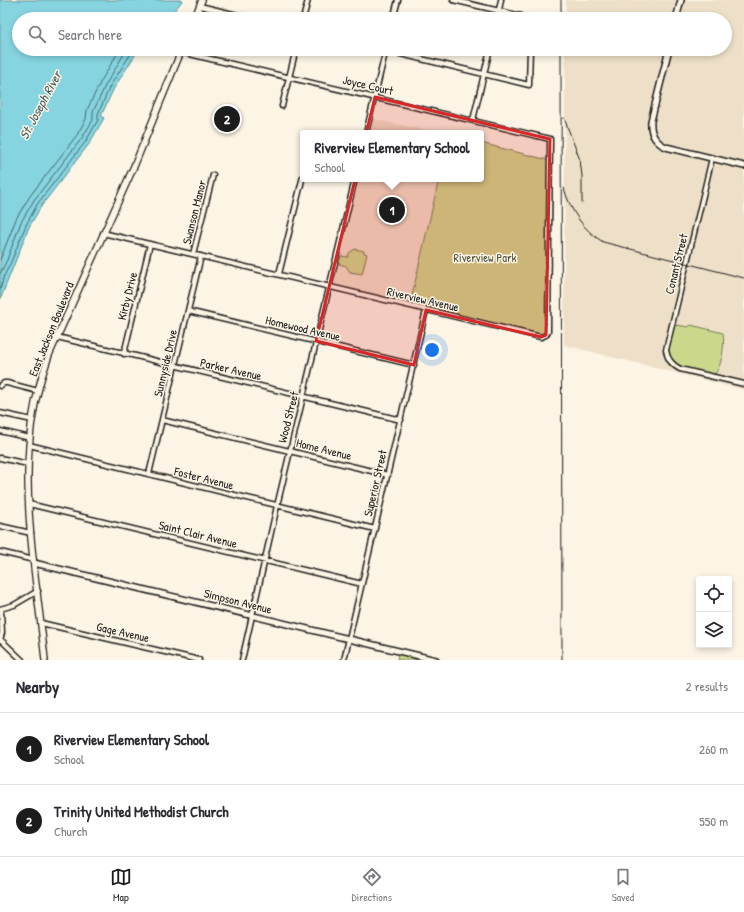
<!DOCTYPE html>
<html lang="en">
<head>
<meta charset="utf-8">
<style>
  :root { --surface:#fff; --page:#f7f7f7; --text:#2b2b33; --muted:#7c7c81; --line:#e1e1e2; --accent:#1c1c1c }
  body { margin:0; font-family:"Patrick Hand",sans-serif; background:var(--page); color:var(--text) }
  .controls { position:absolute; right:12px; bottom:12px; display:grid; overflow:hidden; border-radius:4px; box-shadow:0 2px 6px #0003 }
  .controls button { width:36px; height:36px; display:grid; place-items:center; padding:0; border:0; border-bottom:1px solid var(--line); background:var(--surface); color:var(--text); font:20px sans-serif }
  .you { position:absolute; left:432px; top:350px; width:14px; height:14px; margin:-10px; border:3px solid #fff; border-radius:50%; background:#1a73e8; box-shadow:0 0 0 6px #1a73e833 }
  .badge { display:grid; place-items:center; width:26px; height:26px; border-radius:50%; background:var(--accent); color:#fff; font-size:13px; font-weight:700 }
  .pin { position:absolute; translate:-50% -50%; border:2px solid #fff; box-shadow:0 1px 4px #0006 }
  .popup { position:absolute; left:300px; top:130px; width:184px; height:52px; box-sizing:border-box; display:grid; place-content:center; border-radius:4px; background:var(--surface); filter:drop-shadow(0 1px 3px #0005); font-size:13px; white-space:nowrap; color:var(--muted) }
  .popup b { font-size:15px; color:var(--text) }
  .popup::after { content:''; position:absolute; left:50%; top:100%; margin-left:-8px; border:8px solid transparent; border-top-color:var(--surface) }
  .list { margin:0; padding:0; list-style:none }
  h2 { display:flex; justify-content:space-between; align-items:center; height:52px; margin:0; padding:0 16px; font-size:17px }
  h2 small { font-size:13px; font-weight:400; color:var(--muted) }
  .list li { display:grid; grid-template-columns:26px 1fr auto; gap:12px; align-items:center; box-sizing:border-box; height:72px; padding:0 16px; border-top:1px solid var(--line) }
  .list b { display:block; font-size:15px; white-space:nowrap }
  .list p { margin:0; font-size:13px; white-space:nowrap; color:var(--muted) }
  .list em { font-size:13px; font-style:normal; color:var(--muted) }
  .icon { flex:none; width:22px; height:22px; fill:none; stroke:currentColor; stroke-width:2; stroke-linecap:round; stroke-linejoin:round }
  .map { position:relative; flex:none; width:744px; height:660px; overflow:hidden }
  .search { position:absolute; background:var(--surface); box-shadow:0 2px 6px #0003; left:12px; right:12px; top:12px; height:44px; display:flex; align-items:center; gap:10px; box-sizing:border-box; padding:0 14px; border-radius:22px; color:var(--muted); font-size:15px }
  .sheet { height:196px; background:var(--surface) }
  nav { display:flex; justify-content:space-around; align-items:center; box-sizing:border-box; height:56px; border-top:1px solid var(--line); background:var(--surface); font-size:11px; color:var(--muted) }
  nav a { display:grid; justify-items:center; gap:2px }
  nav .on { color:var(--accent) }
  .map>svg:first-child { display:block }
  .built { fill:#eee0c8 }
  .green { fill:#cbd88b; stroke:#747a54 }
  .water { fill:#85d4e0; stroke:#5b8a92 }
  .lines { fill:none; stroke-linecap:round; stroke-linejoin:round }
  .shore { stroke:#46666a; stroke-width:1 }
  .minor-casing { stroke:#1c1c1c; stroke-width:7 }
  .tertiary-casing { stroke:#1c1c1c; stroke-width:8 }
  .secondary-casing { stroke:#1c1c1c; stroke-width:8 }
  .minor { stroke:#fcf5e5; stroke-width:4 }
  .tertiary { stroke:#fcf5e5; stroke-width:5 }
  .secondary { stroke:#fcf5e5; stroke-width:5.5 }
  .rail { stroke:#1c1c1c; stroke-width:1 }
  .marked { fill:#d62828; fill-opacity:0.2; stroke:#d62828; stroke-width:3; stroke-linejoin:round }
  .labels { text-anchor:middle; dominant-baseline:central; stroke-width:3; stroke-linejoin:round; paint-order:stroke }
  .street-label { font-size:12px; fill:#1c1c1c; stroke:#fcf5e5 }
  .park-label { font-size:12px; fill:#51543d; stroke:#fcf5e5 }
  .water-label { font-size:13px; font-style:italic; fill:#415c61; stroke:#fcf5e5 }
</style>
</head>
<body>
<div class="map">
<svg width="744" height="660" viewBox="0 0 744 660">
  <rect width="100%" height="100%" fill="#fcf5e5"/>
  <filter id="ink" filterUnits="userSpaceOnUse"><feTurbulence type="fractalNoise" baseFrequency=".025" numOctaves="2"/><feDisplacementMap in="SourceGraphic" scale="8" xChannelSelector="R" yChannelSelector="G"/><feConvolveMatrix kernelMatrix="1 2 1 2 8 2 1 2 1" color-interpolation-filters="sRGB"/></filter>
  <g filter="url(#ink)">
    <!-- built -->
    <path class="built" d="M566,0H744V390L564,345L565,49H725V19H565Z
      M373,119L438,133H370Z
      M359,179H439L410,304L334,284Z"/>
    <!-- green -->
    <path class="green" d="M481,143L548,160L546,330L545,333L543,335L410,304L439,179H481Z
      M355,249L364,251V253L367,254L362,274L350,272L346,266L339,264L341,256L348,257L349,253Z
      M677,325L688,327L691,325L723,333C725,343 722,366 715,374C701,373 671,368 669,352C668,344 672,334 674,327Z
      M398,653L425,660H397Z"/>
    <!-- water -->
    <path class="water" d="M0,0H183L167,19H19V49H139L114,88L101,116L104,118L89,144L42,205L29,227L0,300Z"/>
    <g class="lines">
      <!-- shore -->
      <path class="shore" d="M0,260L16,219L30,196L77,135L86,119L87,110L101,81L120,49
        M0,274L7,260L21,222L34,200L82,138L93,120V112L106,84L127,49
        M0,290L4,276L11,262L26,225L38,203L86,141L98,120V114L110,86L134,49"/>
      <!-- minor casing -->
      <g class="minor-casing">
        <path id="minor" d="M453,0L521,16L524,19
          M200,6L254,19
          M303,19L308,0
          M393,19L398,0
          M497,19L501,0
          M380,49L529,85L530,49
          M282,106L296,49
          M473,120L490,49
          M366,133L386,49
          M712,158L666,350C667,358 672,365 680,369L744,384
          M103,233L541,337L546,335L548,331L550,139L181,52
          M193,254L213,175
          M279,274L303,176
          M188,311L414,365
          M57,337L401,420
          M124,354L150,244
          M0,386L4,383H7L38,391
          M0,413L32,420
          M162,420L388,475
          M0,431L30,438
          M29,445L375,529
          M0,458L28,464
          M149,474L201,256
          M29,504L362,584
          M0,526L31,533
          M0,552L34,560
          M0,609L14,605L38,591
          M41,623L199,660
          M0,639L22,660
          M0,640L2,633L1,609
          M242,660L277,506L355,179
          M344,660L426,310"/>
      </g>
      <!-- tertiary casing -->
      <g class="tertiary-casing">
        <path id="tertiary" d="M676,19L681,0
          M669,49L651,121C650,133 655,142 666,147L744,166
          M34,563L436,660"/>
      </g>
      <!-- secondary casing -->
      <g class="secondary-casing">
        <path id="secondary" d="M194,19L202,0
          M45,660C38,592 24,516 29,447C31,416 38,385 49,355L135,164L182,49"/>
      </g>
      <!-- minor -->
      <use href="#minor" class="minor"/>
      <!-- tertiary -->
      <use href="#tertiary" class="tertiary"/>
      <!-- secondary -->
      <use href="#secondary" class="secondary"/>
      <!-- rail -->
      <path class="rail" d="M561,0V19
        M561,49L562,660
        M564,118L580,160L582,176V203
        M564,188C570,210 583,230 603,242L744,278"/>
    </g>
  </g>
  <!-- marked area -->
  <path class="marked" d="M375,97L550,139L546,335L541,337L426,310L414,365L316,341Z"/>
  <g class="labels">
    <!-- street labels -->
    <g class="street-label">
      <text transform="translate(368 85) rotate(13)">Joyce Court</text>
      <text transform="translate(194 212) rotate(-76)">Swanson Manor</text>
      <text transform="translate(676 264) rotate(-76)">Conant Street</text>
      <text transform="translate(127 296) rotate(-76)">Kirby Drive</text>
      <text transform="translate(423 299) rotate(13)">Riverview Avenue</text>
      <text transform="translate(303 328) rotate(13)">Homewood Avenue</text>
      <text transform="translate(51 329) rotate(-68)">East Jackson Boulevard</text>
      <text transform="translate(165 363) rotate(-77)">Sunnyside Drive</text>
      <text transform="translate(231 369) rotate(13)">Parker Avenue</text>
      <text transform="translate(288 417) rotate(-76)">Wood Street</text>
      <text transform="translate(324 449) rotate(14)">Home Avenue</text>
      <text transform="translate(204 478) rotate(14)">Foster Avenue</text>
      <text transform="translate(375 483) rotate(-77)">Superior Street</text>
      <text transform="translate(198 534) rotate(14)">Saint Clair Avenue</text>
      <text transform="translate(238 601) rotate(14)">Simpson Avenue</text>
      <text transform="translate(123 632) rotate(13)">Gage Avenue</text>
    </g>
    <!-- park labels -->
    <g class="park-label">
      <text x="485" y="257">Riverview Park</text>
    </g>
    <!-- water labels -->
    <g class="water-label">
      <text transform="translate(40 105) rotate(-62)">St. Joseph River</text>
    </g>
  </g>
</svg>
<div class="controls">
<button><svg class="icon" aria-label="locate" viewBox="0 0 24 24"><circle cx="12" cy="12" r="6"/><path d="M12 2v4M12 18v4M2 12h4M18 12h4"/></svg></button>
<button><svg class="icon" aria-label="layers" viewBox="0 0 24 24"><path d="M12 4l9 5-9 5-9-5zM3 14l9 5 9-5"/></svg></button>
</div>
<div class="you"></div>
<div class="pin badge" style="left:392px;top:210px">1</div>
<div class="popup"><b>Riverview Elementary School</b>School</div>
<div class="pin badge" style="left:227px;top:119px">2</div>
<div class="search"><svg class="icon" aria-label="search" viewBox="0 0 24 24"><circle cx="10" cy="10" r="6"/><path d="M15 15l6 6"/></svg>Search here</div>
</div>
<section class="sheet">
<h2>Nearby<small>2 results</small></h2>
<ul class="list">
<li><span class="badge">1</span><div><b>Riverview Elementary School</b><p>School</p></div><em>260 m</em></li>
<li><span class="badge">2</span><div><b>Trinity United Methodist Church</b><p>Church</p></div><em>550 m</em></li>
</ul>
</section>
<nav>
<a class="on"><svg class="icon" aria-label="map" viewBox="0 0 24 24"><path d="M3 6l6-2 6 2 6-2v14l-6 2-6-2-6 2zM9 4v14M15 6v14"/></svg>Map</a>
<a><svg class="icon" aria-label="directions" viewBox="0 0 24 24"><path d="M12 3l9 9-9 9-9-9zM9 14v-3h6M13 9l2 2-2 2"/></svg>Directions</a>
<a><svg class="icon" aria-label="saved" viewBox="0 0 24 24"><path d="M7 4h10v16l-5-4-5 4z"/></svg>Saved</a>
</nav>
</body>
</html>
